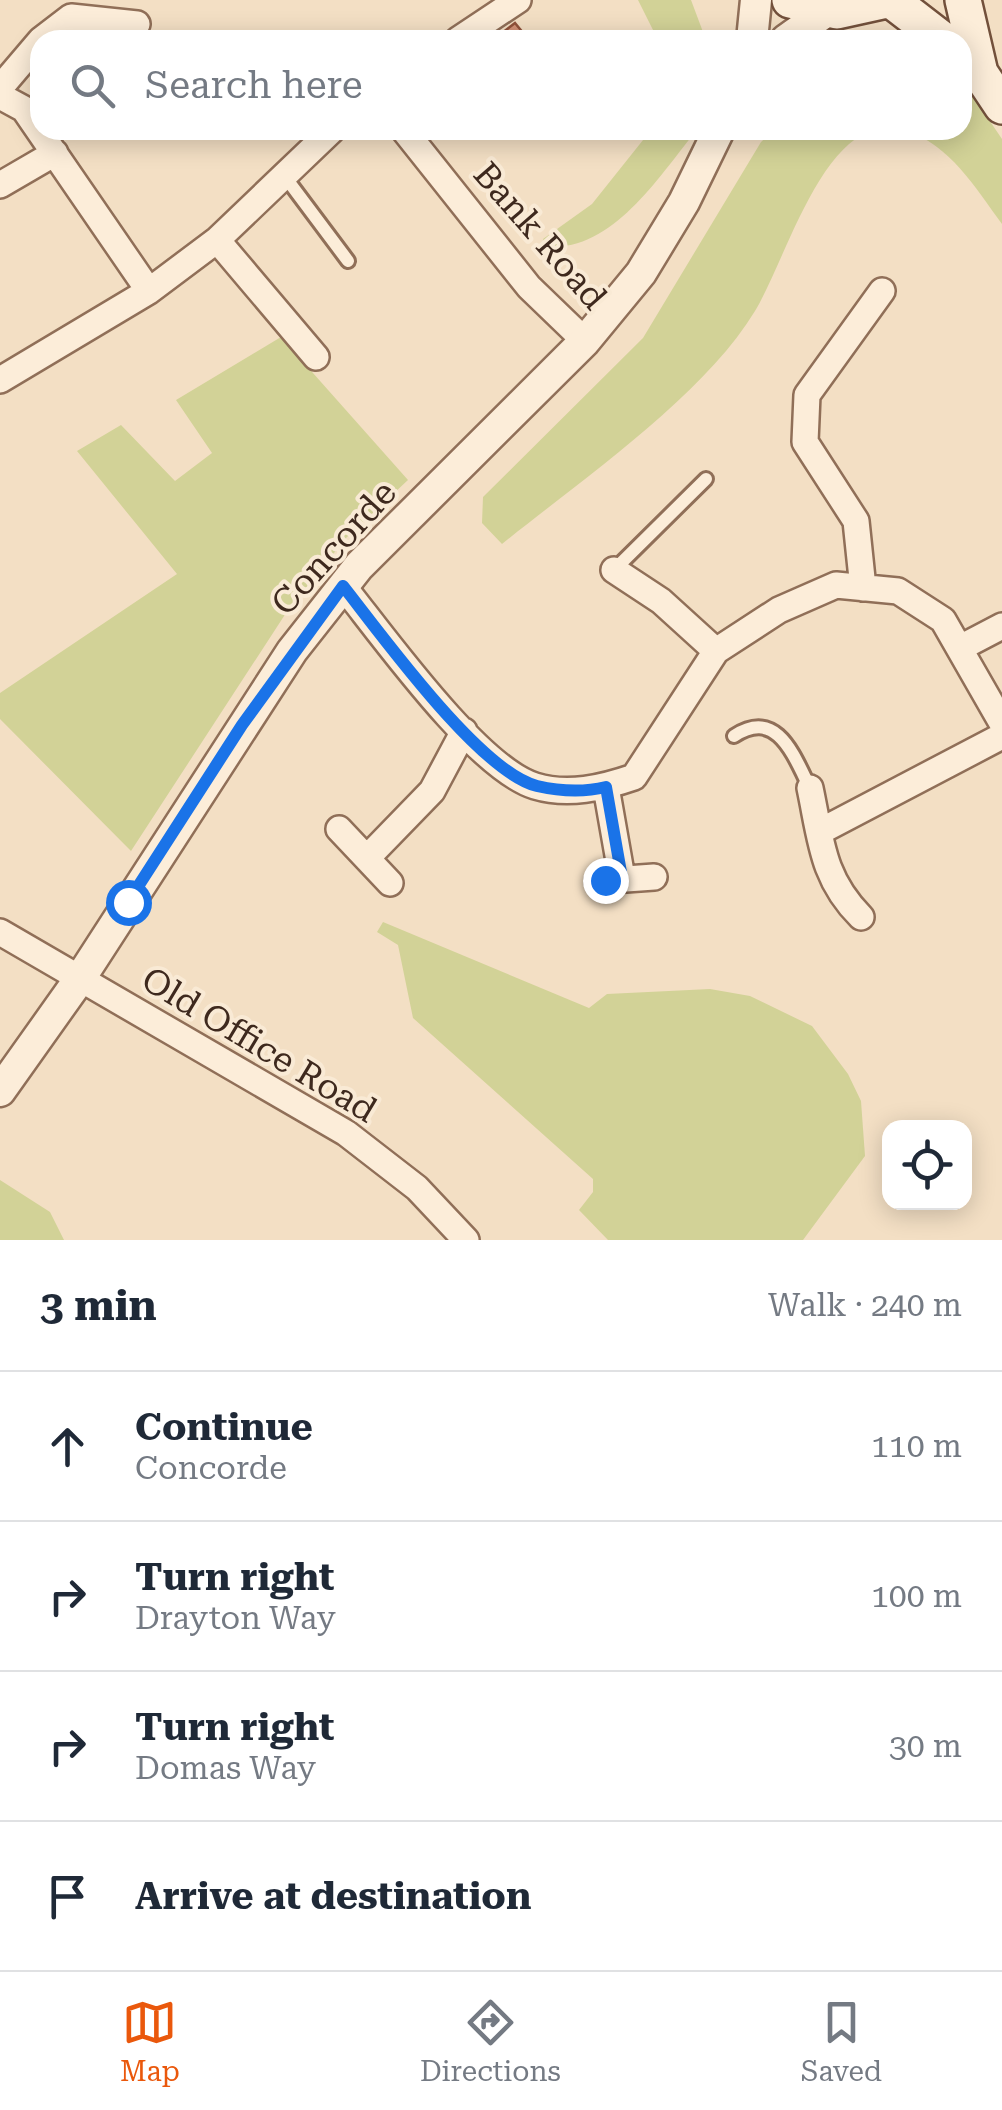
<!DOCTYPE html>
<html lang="en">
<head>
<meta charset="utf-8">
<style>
  :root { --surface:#fff; --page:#f2f2f3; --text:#1f2937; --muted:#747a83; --line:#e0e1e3; --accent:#ea580c }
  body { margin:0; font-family:"Roboto Serif",serif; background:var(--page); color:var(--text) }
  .controls { position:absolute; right:30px; bottom:30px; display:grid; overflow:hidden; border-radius:20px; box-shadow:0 5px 25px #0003 }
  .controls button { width:90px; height:90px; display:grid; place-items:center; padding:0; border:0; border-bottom:2px solid var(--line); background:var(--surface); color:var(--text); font:50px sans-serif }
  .stop { position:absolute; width:30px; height:30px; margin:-22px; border:8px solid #1a73e8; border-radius:50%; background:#fff }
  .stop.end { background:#1a73e8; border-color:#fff; box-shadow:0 2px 10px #0008 }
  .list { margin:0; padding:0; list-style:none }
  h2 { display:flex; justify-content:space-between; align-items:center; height:130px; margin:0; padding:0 40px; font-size:42px }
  h2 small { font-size:32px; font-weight:400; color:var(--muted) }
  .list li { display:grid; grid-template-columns:65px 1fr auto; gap:30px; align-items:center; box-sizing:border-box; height:150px; padding:0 40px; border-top:2px solid var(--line) }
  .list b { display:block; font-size:38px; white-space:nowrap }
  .list p { margin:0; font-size:32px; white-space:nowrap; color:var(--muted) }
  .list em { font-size:32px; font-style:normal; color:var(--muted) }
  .icon { flex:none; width:55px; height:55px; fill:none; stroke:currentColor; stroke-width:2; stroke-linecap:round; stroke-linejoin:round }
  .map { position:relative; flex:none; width:1002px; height:1240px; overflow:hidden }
  .search { position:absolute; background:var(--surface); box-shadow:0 5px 25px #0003; left:30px; right:30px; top:30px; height:110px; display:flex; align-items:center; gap:25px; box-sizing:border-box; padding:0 35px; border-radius:30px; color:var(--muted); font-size:38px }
  .sheet { height:730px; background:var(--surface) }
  nav { display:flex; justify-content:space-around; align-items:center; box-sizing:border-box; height:140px; border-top:2px solid var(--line); background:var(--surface); font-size:28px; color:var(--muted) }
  nav a { display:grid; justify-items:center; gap:5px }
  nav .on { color:var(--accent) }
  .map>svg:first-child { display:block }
  .green { fill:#d2d297 }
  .building { fill:#d49276; stroke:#91533b; stroke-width:2.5 }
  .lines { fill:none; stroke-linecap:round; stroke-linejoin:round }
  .service-casing { stroke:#906f58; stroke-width:18 }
  .minor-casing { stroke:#906f58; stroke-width:30 }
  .tertiary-casing { stroke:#906f58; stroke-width:35 }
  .secondary-casing { stroke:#72503b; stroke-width:40 }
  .service { stroke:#fcedd9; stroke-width:12 }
  .minor { stroke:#fcedd9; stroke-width:25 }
  .tertiary { stroke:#fcedd9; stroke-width:30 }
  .secondary { stroke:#fcedd9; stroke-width:35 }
  .route { stroke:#1a73e8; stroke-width:12 }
  .labels { text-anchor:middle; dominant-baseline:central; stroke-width:8; stroke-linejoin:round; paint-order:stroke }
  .street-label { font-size:35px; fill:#3e291e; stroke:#f9ead5 }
</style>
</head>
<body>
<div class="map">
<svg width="1002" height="1240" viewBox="0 0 1002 1240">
  <rect width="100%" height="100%" fill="#f3dfc4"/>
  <!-- green -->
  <path class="green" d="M638,0H691L706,40H658Z
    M962,80L1002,139V224C974,186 951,146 905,130H962Z
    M651,130H697C661,173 612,254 546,246L543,239L592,204Z
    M774,130H892C885,130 875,130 869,132C816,151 783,264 755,311C703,397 581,480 502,544L482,523L483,497L643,338L761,142Z
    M281,337L408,480L346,538L286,613L131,851L0,719V693L177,574L77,451L121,425L175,481L212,453L176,400Z
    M383,922L589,1008L607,994L710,989L750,996L812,1026L848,1074L861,1101L865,1156L803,1240H608L579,1210L593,1192V1179L413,1018L398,945L377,932Z
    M0,1180L50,1212L64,1240H0Z"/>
  <!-- building -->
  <path class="building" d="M515,23L529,40H493Z"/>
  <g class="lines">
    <!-- service casing -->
    <g class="service-casing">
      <path id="service" d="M283,174L348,261
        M614,570L706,479
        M734,736C777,708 793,754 810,788"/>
    </g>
    <!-- minor casing -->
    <g class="minor-casing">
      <path id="minor" d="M41,40L71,17L137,24
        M458,40L518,0
        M0,88L40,41
        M0,96L24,109L149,291
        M404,130L529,287L585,341
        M0,185L55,153
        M217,240L316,357
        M0,380L149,291L217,240L332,130
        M614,570L661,601L716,651
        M343,586C383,636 477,768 535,786C568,796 602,788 634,777L716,651L779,610L836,585L898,591L943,620L1002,723
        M863,588L856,521L805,442L807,395L882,291
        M960,648L1002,626
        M606,787L622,878
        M810,788C821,840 822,878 861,917
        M339,829L390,883
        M819,832L1002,736
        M367,858L432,791L464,731
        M598,881L654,877
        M0,932L346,1133L417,1188L466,1240"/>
    </g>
    <!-- tertiary casing -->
    <g class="tertiary-casing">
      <path id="tertiary" d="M752,40L756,0
        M786,40L828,10
        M0,1091L81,977L292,651L359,566L585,341L641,273L684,202L719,130"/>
    </g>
    <!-- secondary casing -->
    <g class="secondary-casing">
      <path id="secondary" d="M790,0L837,11L887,0
        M891,0L943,40
        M963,0L980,73
        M963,58L980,73L1002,106"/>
    </g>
    <!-- service -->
    <use href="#service" class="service"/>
    <!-- minor -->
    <use href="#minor" class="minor"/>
    <!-- tertiary -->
    <use href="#tertiary" class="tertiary"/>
    <!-- secondary -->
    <use href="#secondary" class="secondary"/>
  </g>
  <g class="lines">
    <!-- route -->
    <path class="route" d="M128,902L242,725L343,586C381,634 480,772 537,786C559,791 585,792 606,787L622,878L605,880"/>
  </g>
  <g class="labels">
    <!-- street labels -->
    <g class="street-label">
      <text transform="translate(540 236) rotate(49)">Bank Road</text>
      <text transform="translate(334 548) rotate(-48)">Concorde</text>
      <text transform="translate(259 1045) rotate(31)">Old Office Road</text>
    </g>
  </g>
</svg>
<div class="controls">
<button><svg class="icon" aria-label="locate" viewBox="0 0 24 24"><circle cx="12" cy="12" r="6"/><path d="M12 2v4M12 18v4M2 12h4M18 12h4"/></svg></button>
</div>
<div class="stop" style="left:128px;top:902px"></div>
<div class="stop end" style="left:605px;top:880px"></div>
<div class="search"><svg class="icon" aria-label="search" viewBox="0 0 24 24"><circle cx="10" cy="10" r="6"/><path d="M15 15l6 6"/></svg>Search here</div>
</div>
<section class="sheet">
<h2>3 min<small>Walk · 240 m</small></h2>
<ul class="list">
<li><svg class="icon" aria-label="ahead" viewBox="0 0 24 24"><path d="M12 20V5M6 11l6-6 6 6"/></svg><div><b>Continue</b><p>Concorde</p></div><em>110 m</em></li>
<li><svg class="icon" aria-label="right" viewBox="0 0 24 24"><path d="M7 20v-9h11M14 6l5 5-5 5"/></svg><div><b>Turn right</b><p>Drayton Way</p></div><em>100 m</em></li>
<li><svg class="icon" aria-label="right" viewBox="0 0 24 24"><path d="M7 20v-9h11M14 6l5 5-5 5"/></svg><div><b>Turn right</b><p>Domas Way</p></div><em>30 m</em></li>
<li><svg class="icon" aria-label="arrive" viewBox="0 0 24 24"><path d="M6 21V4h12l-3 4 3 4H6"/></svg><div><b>Arrive at destination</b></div></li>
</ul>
</section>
<nav>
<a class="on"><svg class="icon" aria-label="map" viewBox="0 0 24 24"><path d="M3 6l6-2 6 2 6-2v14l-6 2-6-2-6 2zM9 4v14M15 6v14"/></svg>Map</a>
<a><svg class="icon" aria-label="directions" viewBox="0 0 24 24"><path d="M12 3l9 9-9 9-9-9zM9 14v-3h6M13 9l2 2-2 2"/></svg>Directions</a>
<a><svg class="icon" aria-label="saved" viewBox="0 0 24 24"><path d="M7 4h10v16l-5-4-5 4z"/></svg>Saved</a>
</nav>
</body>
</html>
